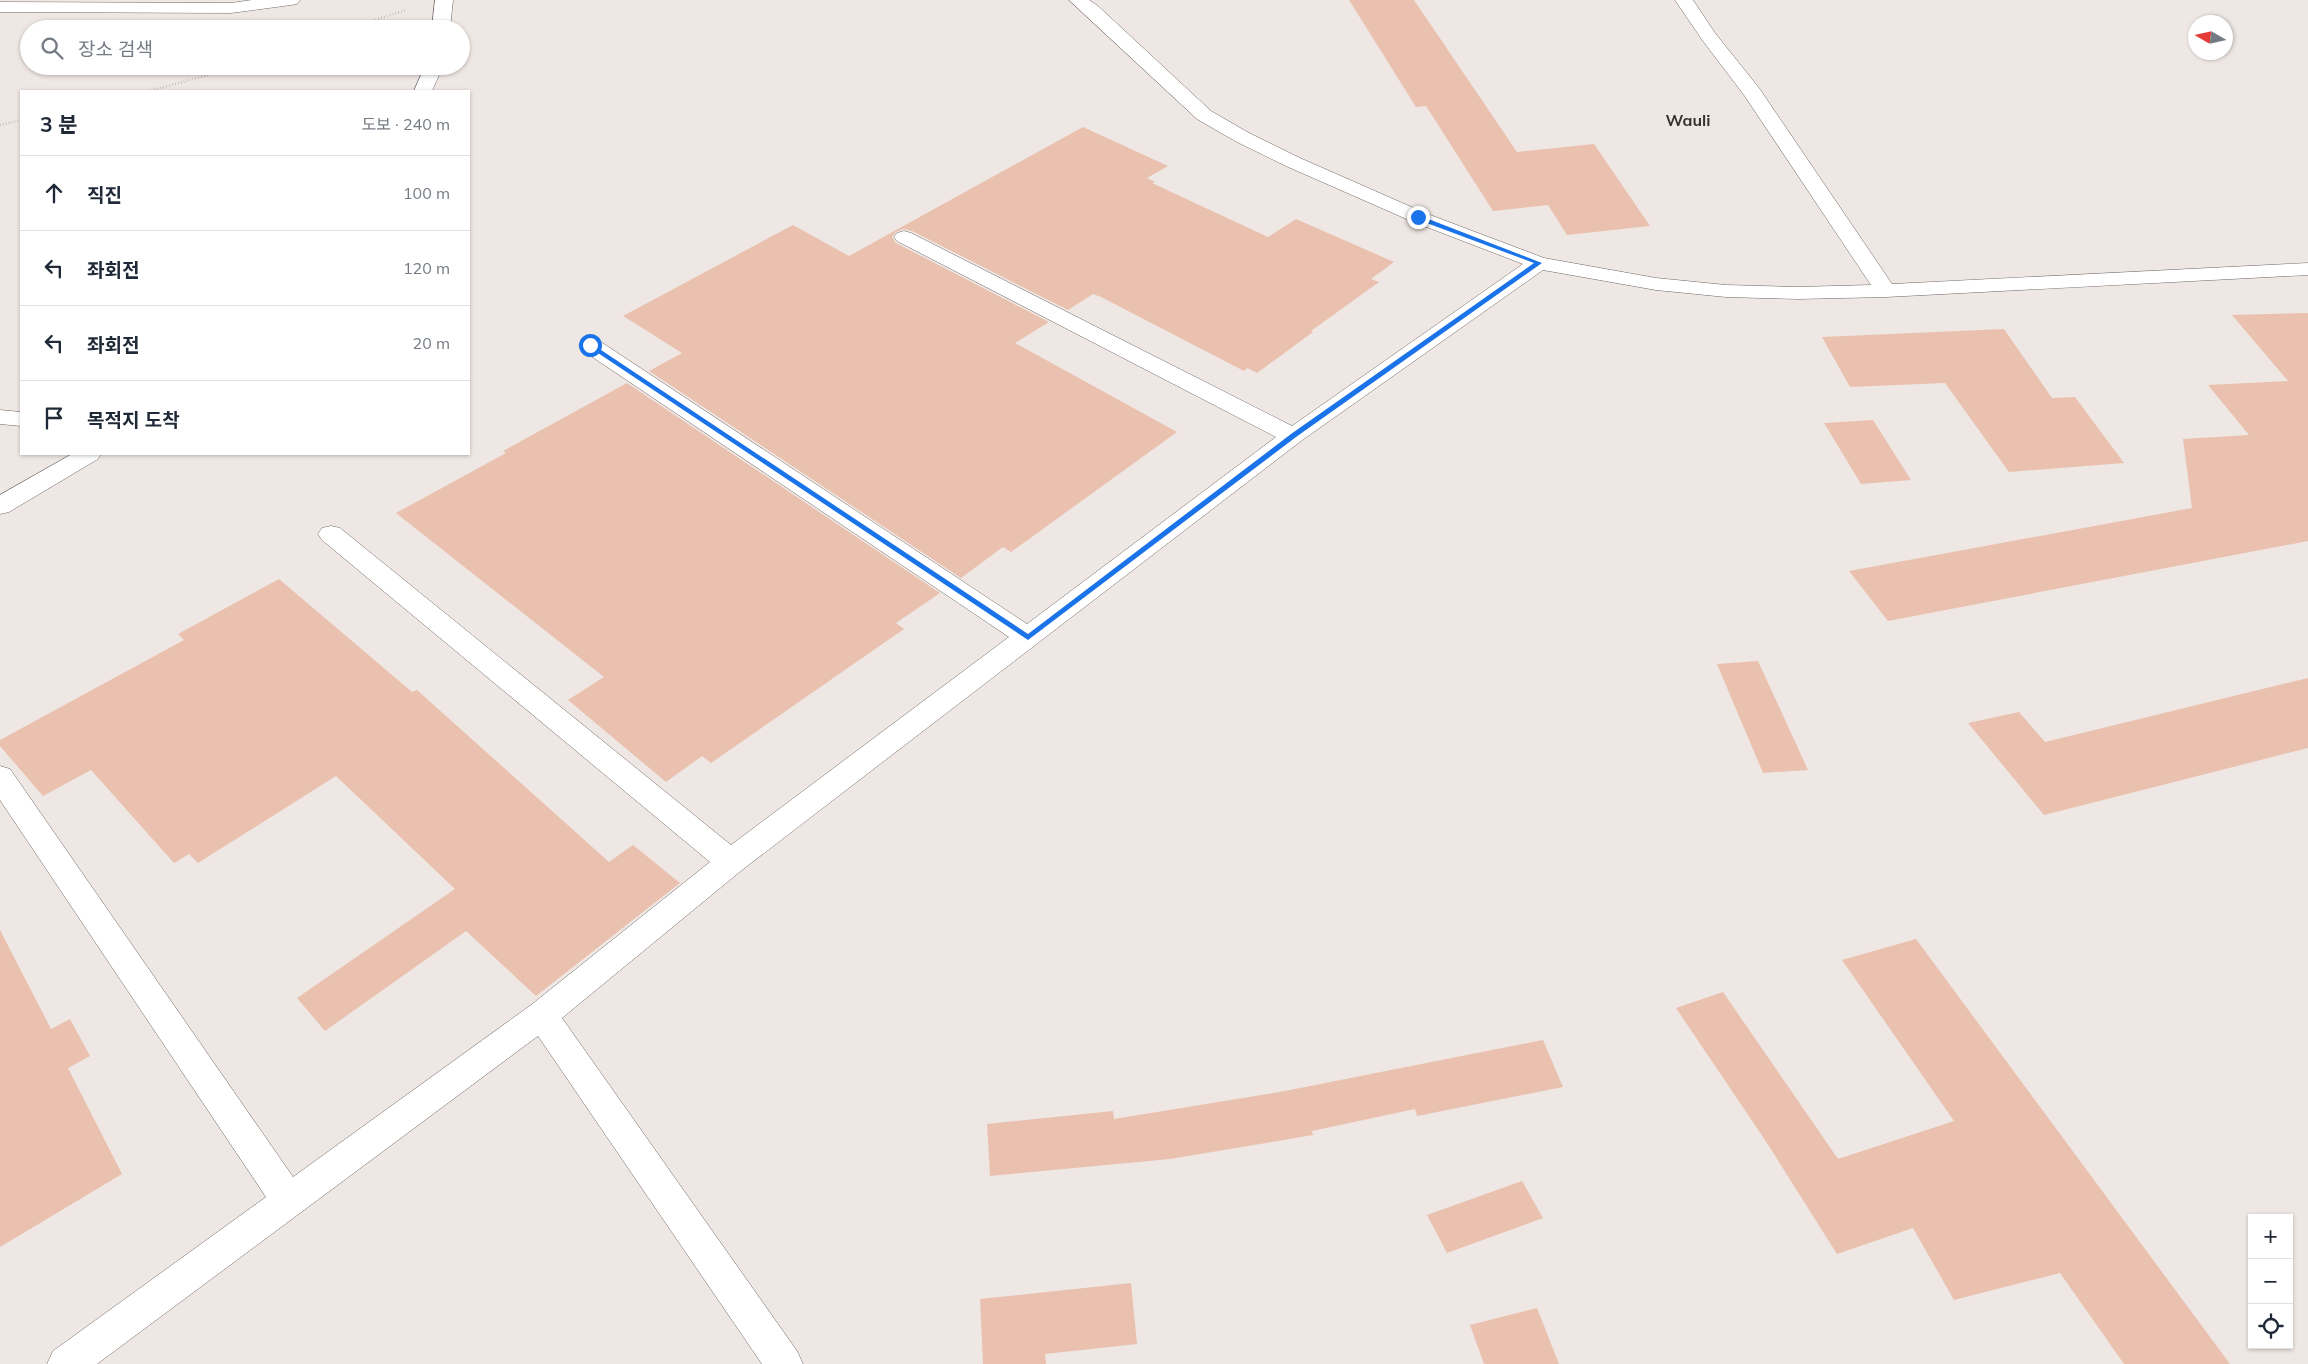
<!DOCTYPE html>
<html lang="ko">
<head>
<meta charset="utf-8">
<style>
  :root { --surface:#fff; --page:#f2f2f3; --text:#1f2937; --muted:#747a83; --line:#e0e1e3 }
  body { margin:0; font-family:Mulish,"Noto Sans KR",sans-serif; background:var(--page); color:var(--text) }
  .controls { position:absolute; right:15px; bottom:15px; display:grid; overflow:hidden; border-radius:0px; box-shadow:0 1px 4px #0004 }
  .controls button { width:45px; height:45px; display:grid; place-items:center; padding:0; border:0; border-bottom:1px solid var(--line); background:var(--surface); color:var(--text); font:25px sans-serif }
  .compass { position:absolute; left:2188px; top:15px; width:45px; height:45px; border-radius:50%; background:var(--surface); box-shadow:0 1px 4px #0004; rotate:279deg }
  .stop { position:absolute; width:15px; height:15px; margin:-11px; border:4px solid #1a73e8; border-radius:50%; background:#fff }
  .stop.end { background:#1a73e8; border-color:#fff; box-shadow:0 1px 5px #0008 }
  .list { margin:0; padding:0; list-style:none }
  h2 { display:flex; justify-content:space-between; align-items:center; height:65px; margin:0; padding:0 20px; font-size:21px }
  h2 small { font-size:16px; font-weight:400; color:var(--muted) }
  .list li { display:grid; grid-template-columns:32px 1fr auto; gap:15px; align-items:center; box-sizing:border-box; height:75px; padding:0 20px; border-top:1px solid var(--line) }
  .list b { display:block; font-size:19px; white-space:nowrap }
  .list em { font-size:16px; font-style:normal; color:var(--muted) }
  .icon { flex:none; width:28px; height:28px; fill:none; stroke:currentColor; stroke-width:2; stroke-linecap:round; stroke-linejoin:round }
  .map { position:relative; flex:none; width:2308px; height:1364px; overflow:hidden }
  .search { position:absolute; background:var(--surface); box-shadow:0 1px 4px #0004; left:20px; top:20px; width:450px; height:55px; display:flex; align-items:center; gap:12px; box-sizing:border-box; padding:0 18px; border-radius:28px; color:var(--muted); font-size:19px }
  .panel { position:absolute; background:var(--surface); box-shadow:0 1px 4px #0004; left:20px; top:90px; width:450px; height:365px; border-radius:0px }
  .map>svg:first-child { display:block }
  .building { fill:#e9c1ae }
  .lines { fill:none; stroke-linecap:round; stroke-linejoin:round }
  .service-casing { stroke:#6e6865; stroke-width:1 }
  .minor-casing { stroke:#6e6865; stroke-width:1 }
  .path { stroke:#a7a19e; stroke-width:2.5; stroke-dasharray:0.5 2.5; stroke-linecap:butt }
  .service { fill:#fff; fill-rule:evenodd }
  .minor { fill:#fff; fill-rule:evenodd }
  .route { fill:#1a73e8 }
  .labels { text-anchor:middle; dominant-baseline:central; stroke-width:4.5; stroke-linejoin:round; paint-order:stroke }
  .far-quarter-label { font-size:16px; font-weight:bold; fill:#33302e; stroke:#efe7e4 }
</style>
</head>
<body>
<div class="map">
<svg width="2308" height="1364" viewBox="0 0 2308 1364">
  <rect width="100%" height="100%" fill="#efe7e4"/>
  <!-- building -->
  <path class="building" d="M1349,0H1414L1517,152L1594,144L1650,226L1567,235L1548,205L1493,211L1426,106L1416,107Z
    M1083,127L1168,166L1147,178L1155,182L1152,183L1268,237L1296,219L1394,262L1371,279L1379,282L1311,331L1313,332L1257,373L1247,368L1244,371L1101,297L1093,294L1068,310L912,231L903,229L896,232L892,237L896,243L1049,322L1015,343L1177,432L1011,552L1003,547L961,578L649,371L682,353L623,316L793,225L849,256Z
    M2308,313V541L1888,621L1849,571L2192,508L2183,439L2249,435L2208,385L2288,381L2232,315Z
    M2004,329L2052,398L2075,397L2124,463L2009,472L1945,383L1850,387L1822,337Z
    M627,383L940,593L896,623L904,629L711,763L702,756L666,782L568,700L604,677L396,513L506,453L503,451Z
    M1873,420L1911,480L1861,484L1824,423Z
    M279,579L412,692L417,690L609,862L633,845L680,883L536,996L466,931L325,1031L297,998L455,889L336,776L198,863L189,854L174,863L91,770L43,796L0,746V740L184,640L178,634Z
    M1758,661L1808,770L1763,773L1717,664Z
    M2308,678V748L2044,815L1968,723L2019,712L2045,742Z
    M0,930L51,1029L70,1019L90,1056L68,1068L122,1174L0,1247Z
    M1916,939L2230,1364H2124L2060,1273L1954,1300L1913,1228L1837,1254L1767,1143L1676,1008L1723,992L1838,1159L1954,1121L1842,960Z
    M1543,1040L1563,1087L1417,1116L1415,1109L1312,1131L1313,1135L1170,1159L990,1176L987,1124L1113,1111L1114,1119L1285,1091Z
    M1522,1181L1543,1218L1447,1253L1427,1215Z
    M1131,1283L1137,1344L1045,1354L1046,1364H983L980,1299Z
    M1537,1308L1559,1364H1484L1470,1325Z"/>
  <g class="lines">
    <!-- service casing -->
    <g class="service-casing">
      <path id="service" d="M435,0H453L450,29H432Z
        M425,66H443L432,91H414Z
        M0,410L21,412V426L0,424Z
        M72,454H101L98,459L9,512L0,514V495Z"/>
    </g>
    <!-- minor casing -->
    <g class="minor-casing">
      <path id="minor" d="M252,0H300L297,4L291,5L231,13L0,12V2L231,3Z
        M1069,0H1089L1098,6L1211,111L1249,133L1300,158L1425,213L1544,258L1656,278L1726,285L1798,287L1871,285L1744,95L1703,41L1675,0H1693L1715,33L1759,88L1892,284L2308,263V275L1886,297L1798,299L1726,297L1656,290L1543,270L1301,441L742,870L562,1018L797,1351L803,1364H762L538,1036L97,1364H47L53,1351L266,1197L0,800V766L10,769L293,1177L531,1005L710,862L322,540L318,534L322,528L331,526L340,528L731,845L1009,637L582,350L579,345L582,340L590,338L598,340L1027,624L1276,437L897,241L894,237L897,233L904,231L911,233L1292,426L1523,264L1411,221L1286,166L1235,141L1197,119Z"/>
    </g>
    <!-- path -->
    <path class="path" d="M347,29L406,10
      M149,91L242,66
      M0,125L21,120"/>
    <!-- service -->
    <use href="#service" class="service"/>
    <!-- minor -->
    <use href="#minor" class="minor"/>
  </g>
  <!-- route -->
  <path class="route" d="M1418,215L1542,263L1296,437L1028,640L586,345L592,344L1028,634L1291,434L1534,263L1416,219Z"/>
  <g class="labels">
    <!-- far-quarter labels -->
    <g class="far-quarter-label">
      <text x="1688" y="120">Wauli</text>
    </g>
  </g>
</svg>
<div class="controls">
<button>+</button>
<button>−</button>
<button><svg class="icon" aria-label="locate" viewBox="0 0 24 24"><circle cx="12" cy="12" r="6"/><path d="M12 2v4M12 18v4M2 12h4M18 12h4"/></svg></button>
</div>
<svg class="compass" viewBox="-18 -18 36 36"><path d="M0-13l5 13h-10z" fill="#e53935"/><path d="M0 13l5-13h-10z" fill="#747a83"/></svg>
<div class="stop" style="left:590px;top:345px"></div>
<div class="stop end" style="left:1418px;top:217px"></div>
<div class="search"><svg class="icon" aria-label="search" viewBox="0 0 24 24"><circle cx="10" cy="10" r="6"/><path d="M15 15l6 6"/></svg>장소 검색</div>
<section class="panel">
<h2>3 분<small>도보 · 240 m</small></h2>
<ul class="list">
<li><svg class="icon" aria-label="ahead" viewBox="0 0 24 24"><path d="M12 20V5M6 11l6-6 6 6"/></svg><div><b>직진</b></div><em>100 m</em></li>
<li><svg class="icon" aria-label="left" viewBox="0 0 24 24"><path d="M17 20v-9H6M10 6l-5 5 5 5"/></svg><div><b>좌회전</b></div><em>120 m</em></li>
<li><svg class="icon" aria-label="left" viewBox="0 0 24 24"><path d="M17 20v-9H6M10 6l-5 5 5 5"/></svg><div><b>좌회전</b></div><em>20 m</em></li>
<li><svg class="icon" aria-label="arrive" viewBox="0 0 24 24"><path d="M6 21V4h12l-3 4 3 4H6"/></svg><div><b>목적지 도착</b></div></li>
</ul>
</section>
</div>
</body>
</html>
